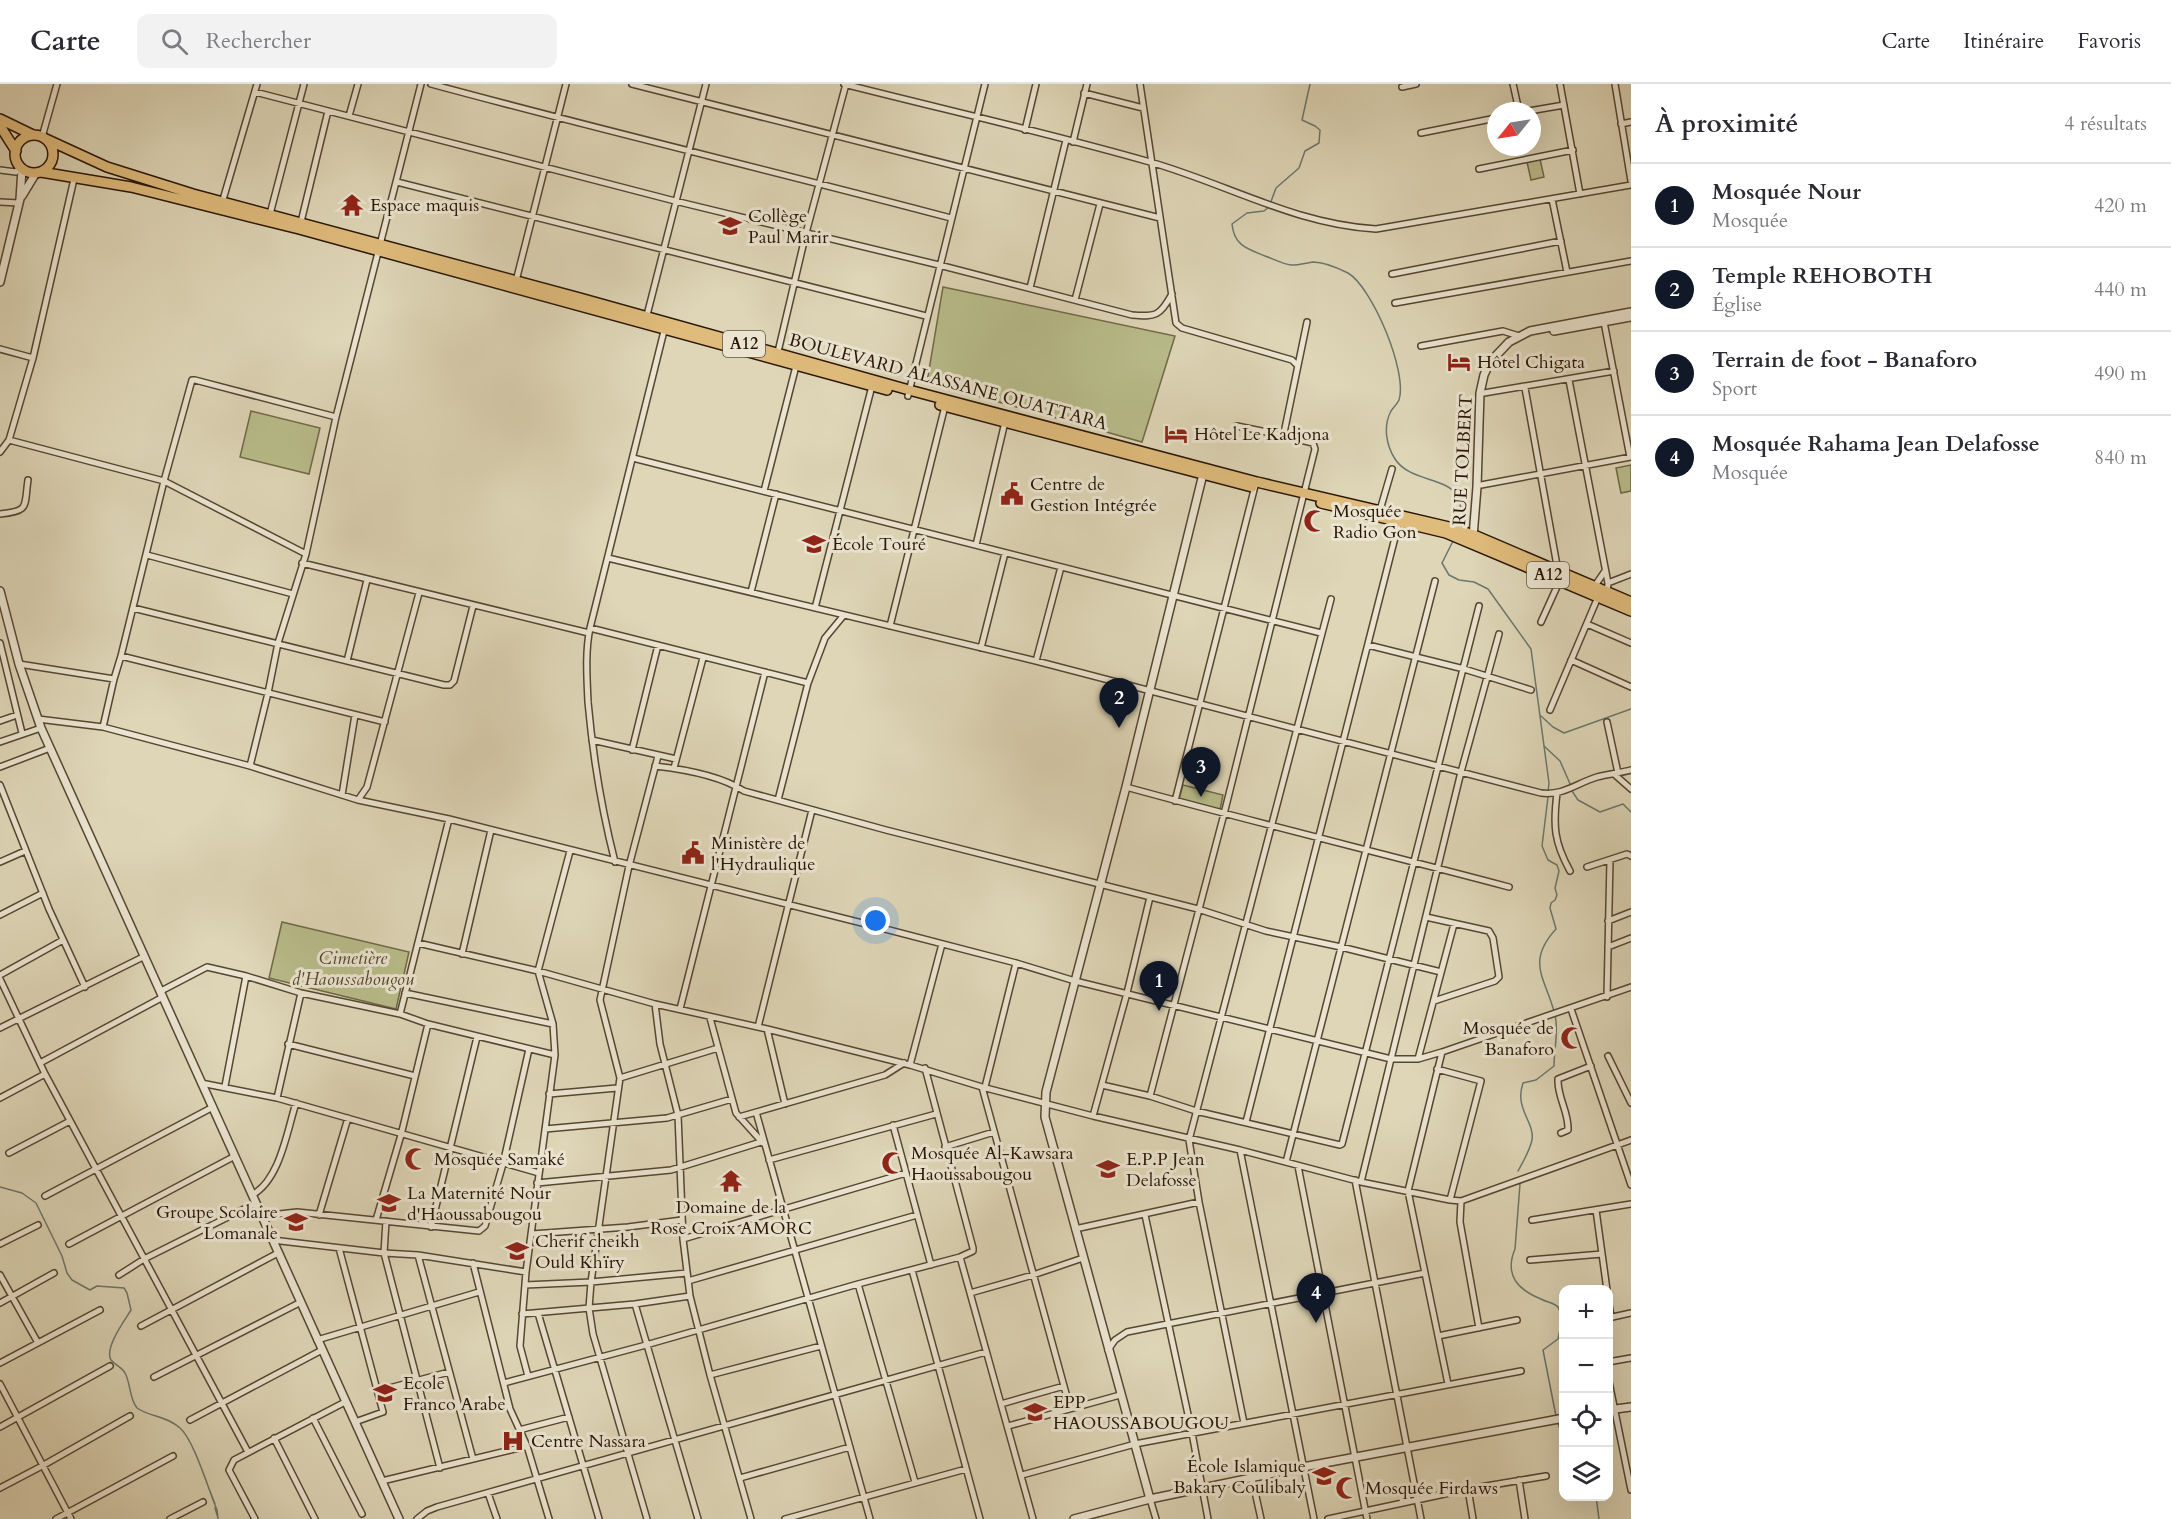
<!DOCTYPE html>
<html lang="fr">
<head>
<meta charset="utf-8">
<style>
  :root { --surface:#fff; --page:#f2f2f3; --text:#2b2b33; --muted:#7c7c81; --line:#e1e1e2; --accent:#111827 }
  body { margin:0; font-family:Cardo,serif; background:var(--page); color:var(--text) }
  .controls { position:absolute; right:18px; bottom:18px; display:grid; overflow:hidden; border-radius:12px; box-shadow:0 6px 24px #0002 }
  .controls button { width:54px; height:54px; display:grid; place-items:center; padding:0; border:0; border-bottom:2px solid var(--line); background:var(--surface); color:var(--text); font:30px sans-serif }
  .compass { position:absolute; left:1487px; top:18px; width:54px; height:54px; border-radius:50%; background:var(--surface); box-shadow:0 6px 24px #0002; rotate:240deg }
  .you { position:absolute; left:876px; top:837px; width:21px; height:21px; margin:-15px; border:4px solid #fff; border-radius:50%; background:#1a73e8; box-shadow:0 0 0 9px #1a73e833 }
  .badge { display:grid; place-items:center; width:39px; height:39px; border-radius:50%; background:var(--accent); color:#fff; font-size:20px; font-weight:700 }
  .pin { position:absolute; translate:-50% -50px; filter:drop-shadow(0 2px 3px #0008) }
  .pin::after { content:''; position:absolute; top:32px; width:21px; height:18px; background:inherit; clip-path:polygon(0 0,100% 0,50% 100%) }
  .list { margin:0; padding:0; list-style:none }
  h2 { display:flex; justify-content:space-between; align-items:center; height:78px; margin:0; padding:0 24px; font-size:26px }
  h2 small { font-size:20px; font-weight:400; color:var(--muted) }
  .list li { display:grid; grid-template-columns:39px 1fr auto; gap:18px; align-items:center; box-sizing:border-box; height:84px; padding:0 24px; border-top:2px solid var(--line) }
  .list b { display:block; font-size:22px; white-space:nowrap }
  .list p { margin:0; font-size:20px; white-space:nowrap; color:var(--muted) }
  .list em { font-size:20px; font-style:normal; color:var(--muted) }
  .icon { flex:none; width:33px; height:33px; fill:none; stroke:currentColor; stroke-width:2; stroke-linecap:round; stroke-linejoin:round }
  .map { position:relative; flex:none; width:1631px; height:1435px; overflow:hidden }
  header { display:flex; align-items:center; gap:36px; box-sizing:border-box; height:84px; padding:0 30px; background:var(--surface); border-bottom:2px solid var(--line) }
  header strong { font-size:28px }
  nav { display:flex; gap:33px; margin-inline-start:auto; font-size:21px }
  .search { width:420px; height:54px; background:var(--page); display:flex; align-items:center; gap:15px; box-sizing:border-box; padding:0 21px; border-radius:12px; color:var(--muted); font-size:22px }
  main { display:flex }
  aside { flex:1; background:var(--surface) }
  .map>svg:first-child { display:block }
  .green { fill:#b8bc8a; stroke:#706948; stroke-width:1.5 }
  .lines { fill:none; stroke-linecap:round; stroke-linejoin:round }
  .stream { stroke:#6a7770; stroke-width:1.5 }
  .minor-casing { stroke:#564632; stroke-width:8 }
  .tertiary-casing { stroke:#564632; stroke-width:10 }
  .primary-casing { stroke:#291606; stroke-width:12 }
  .minor { stroke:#eae4d0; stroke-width:5 }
  .tertiary { stroke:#eae4d0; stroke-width:7 }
  .primary { stroke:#dfbb7c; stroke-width:9 }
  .labels { text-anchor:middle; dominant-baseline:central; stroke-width:6; stroke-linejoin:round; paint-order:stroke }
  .shield { fill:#eae4d0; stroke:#635443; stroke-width:1.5 }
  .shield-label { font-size:16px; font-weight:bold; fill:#291606 }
  .poi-label { font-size:18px; fill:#291606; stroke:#eae4d0; text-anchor:start }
  .street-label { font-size:18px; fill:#291606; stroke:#eae4d0 }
  .park-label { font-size:18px; font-style:italic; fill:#54482e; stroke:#eae4d0 }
</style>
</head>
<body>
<header>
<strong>Carte</strong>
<div class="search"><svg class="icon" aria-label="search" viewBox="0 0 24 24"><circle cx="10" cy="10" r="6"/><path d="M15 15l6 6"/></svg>Rechercher</div>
<nav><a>Carte</a><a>Itinéraire</a><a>Favoris</a></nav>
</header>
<main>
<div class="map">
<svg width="1631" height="1435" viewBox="0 0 1631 1435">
  <rect width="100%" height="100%" fill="#ded6b7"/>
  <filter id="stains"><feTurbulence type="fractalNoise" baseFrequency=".00333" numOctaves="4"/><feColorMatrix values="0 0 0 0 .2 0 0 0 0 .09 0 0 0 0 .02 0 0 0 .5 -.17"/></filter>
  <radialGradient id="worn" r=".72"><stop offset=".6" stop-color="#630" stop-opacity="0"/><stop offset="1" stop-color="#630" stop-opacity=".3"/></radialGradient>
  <!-- green -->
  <path class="green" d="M1540,75L1544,93L1531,96L1527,78Z
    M943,203L1175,252L1142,358L927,298Z
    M251,327L320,344L309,390L240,373Z
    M1631,381V407L1621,409L1616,384Z
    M1183,701L1223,711L1220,726L1179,715Z
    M282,838L409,868L396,925L269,894Z"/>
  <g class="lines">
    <!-- stream -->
    <path class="stream" d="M1310,0L1302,36L1315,42L1320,46L1319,59L1305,67L1299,84L1276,104L1269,123L1264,127L1247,129L1232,140C1234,162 1248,165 1265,172C1274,175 1282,180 1291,181C1299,181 1306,179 1313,178C1324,178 1338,184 1348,189C1372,203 1408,288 1399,316C1397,320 1393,324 1391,327C1383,342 1386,361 1395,375C1414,405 1474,387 1458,441
      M1453,457L1442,479L1449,491L1459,496L1474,498L1488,505L1531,565L1549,699L1548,708
      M1541,632L1553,643L1564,649L1631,625
      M1544,662L1560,677L1571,702
      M1572,707L1578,716L1600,728L1623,720L1631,728
      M1518,1087C1523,1078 1530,1066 1532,1056C1535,1038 1514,1025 1523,999L1536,996L1554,982C1554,966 1559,946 1555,931C1546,894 1525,879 1556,845L1550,824L1551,819L1555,816L1557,811L1555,804L1559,787L1557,781L1548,776L1542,762L1548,713
      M1520,1100L1515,1165C1504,1191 1518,1206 1541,1215C1546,1218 1555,1219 1558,1223C1564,1233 1560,1245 1558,1255L1543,1266L1556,1332
      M0,1103L22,1109L36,1119L62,1172L67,1189L72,1196L90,1206L97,1202L124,1204L127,1209L131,1226C125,1236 104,1264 111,1276C115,1281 122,1283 125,1289C131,1300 129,1314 137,1324C150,1333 167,1332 180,1344C194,1356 209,1407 217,1426L218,1435
      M1557,1337L1564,1356
      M208,1402L215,1420
      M1596,1412L1599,1435
      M215,1424L218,1434"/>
    <!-- minor casing -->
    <g class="minor-casing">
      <path id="minor" d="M431,0C604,47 778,88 951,134
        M632,0L1160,134
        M844,0C946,26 1049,49 1150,78C1227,100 1294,140 1376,145L1631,101
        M1140,0L1176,239L1182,244L1292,276L1297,281
        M1513,0L1519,27
        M1560,0L1580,110
        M1615,0L1631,97
        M1402,3L1416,0
        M255,8L675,117L939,181L1132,231C1156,233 1160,232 1172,210
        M1084,9L1143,24
        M1529,27L1564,21
        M349,32L358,0
        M1621,40L1631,38
        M1025,46L1036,0
        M1421,49L1496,34
        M42,53L57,0
        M1073,58L1087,0
        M1479,85L1573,66
        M0,86L16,88L20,83
        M397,98L926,232
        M1552,115L1567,188
        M0,118L19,119
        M222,119L257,0
        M270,130L304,0
        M300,142L328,27
        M1392,190L1561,157
        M516,197L566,0
        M1030,204L1066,56
        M1075,216L1100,120
        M1395,219L1631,177
        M646,235L706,0
        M1604,238L1630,373
        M1421,262L1503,247L1519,252
        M0,265L33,274
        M777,272L806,149L846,0
        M1569,296L1608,499L1607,510
        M1525,304L1558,487
        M1484,309L1614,287
        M908,312L985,0
        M1237,342L1286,352
        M9,356L164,397L306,470
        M0,368L9,356L33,274L74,95
        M633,374L1321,549
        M1481,401L1631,373
        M764,407L796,282
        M1380,426L1392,385
        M0,430C30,427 24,423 28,396
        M976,461L1005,338
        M147,471L293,510
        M608,474L1036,577L1541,709C1563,712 1577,699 1597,693C1608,690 1620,689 1631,686
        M302,479L589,549
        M1608,499L1631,490
        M1594,503L1605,487
        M751,508L776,410
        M133,524L444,601H450L454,597L473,522
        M815,524L872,302
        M1541,538L1560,496
        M1587,540L1631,559
        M890,542L945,322
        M590,544L808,599
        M0,559L22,649
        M1368,561L1464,585L1531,606
        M981,564L1005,469
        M121,572L385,638
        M1571,576L1631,603
        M347,577L367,496
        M1036,577L1061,483
        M19,580L114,595
        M1550,626L1598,513
        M38,635L103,643L250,682L358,716L449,735L866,840L1016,879L1075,897L1391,975H1418L1442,968L1631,903
        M0,637L17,631
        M1607,638L1618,689
        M103,643L114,595L121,572L164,397L192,296H195L336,333
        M592,656L676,675
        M0,658L41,644
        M632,666L658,561
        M250,682L268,609L278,559L306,470L336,333L421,0
        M655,682C682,685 721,692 744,707L886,746L1198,825L1266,847L1341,863L1441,888
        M0,683L50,664
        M674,684L703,574
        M1614,690L1631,705
        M0,701L49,825L85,903
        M1126,703C1253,738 1381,769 1509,803
        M1557,709C1553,742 1554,758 1570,787
        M342,711L355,631
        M358,716L367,703L419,509
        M778,716L808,599L825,554L844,531
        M1175,717L1255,402
        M0,778L25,767
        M615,778C601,723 593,674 588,618C587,594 585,568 590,544L665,243
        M1587,783L1627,770L1631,772
        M0,831L43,809
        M1426,833L1489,847L1493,854L1499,893L1495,897L1434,917
        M1608,837L1631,828
        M418,859L538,887L655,920L767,945L910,981L982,1003L1093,1032L1240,1066L1361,1098L1450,1116L1461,1117L1631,1056
        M1608,863L1631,854
        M462,870L491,746
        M0,891L63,856
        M0,895L45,990L248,1368
        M161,907L207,883L246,892L301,909L400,930L428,940L555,971
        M405,909L553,940
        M1607,913L1610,776
        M655,920L660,960L678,1031L683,1155L690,1212L710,1291L751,1435
        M680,925L765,588
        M1571,925L1631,1101
        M400,930L449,735
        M710,934L736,1029L763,1059
        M758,943L812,726
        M0,944L145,872
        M767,945L785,1020
        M288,960L415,992
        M1442,968L1408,1107L1448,1300
        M1608,972L1631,1019
        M1418,975L1454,840
        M40,979L163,913
        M910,981L942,860
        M925,984L973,1164V1167L960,1173L1033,1435
        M1437,985L1481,997L1450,1116
        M620,994L718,964
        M201,999L277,1014L539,1089
        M1102,1001L1150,1012L1196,1027L1340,1061L1342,1060L1479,522
        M225,1002L246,892
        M982,1003L1070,1324
        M985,1003L1016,879
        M549,1010L617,1004
        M1150,1012L1224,730L1315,365L1313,359L1288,353L1284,349L1307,238
        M0,1014L45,990
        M277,1014L301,909
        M756,1028L870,1435
        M1093,1032L1127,909L1150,813
        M739,1033L885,991L904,979
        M1246,1038L1399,438
        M893,1041L931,1181
        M545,1045L667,1034L732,1015
        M1561,1049L1568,1046C1569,1028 1557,1013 1558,995L1591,982
        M945,1063L994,1048
        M1240,1066L1314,1435
        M9,1069L70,1037
        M769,1076L936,1030
        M1286,1078L1435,497
        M1298,1082L1367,1435
        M1355,1096L1421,1435
        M1361,1098L1461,688L1499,550
        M537,1099L671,1086L761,1058
        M252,1111C280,1096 287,1047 296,1019
        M45,1112L213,1023
        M1461,1117L1460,1138L1479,1244
        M1596,1126L1607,1206
        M319,1131L348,1034
        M1145,1131L1192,1349L1208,1435
        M262,1132L297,1128L479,1147L485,1142L503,1080L529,965
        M376,1136L401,1051L428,940
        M1532,1136L1631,1120
        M386,1137L384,1169L440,1384
        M431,1143L477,953
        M1075,1145L1199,1118
        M532,1150L628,1143L682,1136
        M683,1155L906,1089
        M272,1156L384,1169L418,1171L526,1188
        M0,1160L38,1141
        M69,1160L235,1072
        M339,1164L383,1328L355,1338
        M418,1171L473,1375
        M1530,1176L1602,1170
        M473,1179L510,1325L527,1362L549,1435
        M912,1186L980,1435
        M0,1191L38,1259
        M119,1191L144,1175L256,1119
        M688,1197L917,1131
        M858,1200L960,1173
        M525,1201L591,1198L687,1189
        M970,1209L1033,1191L1083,1174
        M1608,1215L1611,1233
        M0,1219L54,1189
        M635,1220L698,1435
        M538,1229L599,1435
        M522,1230L635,1220L690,1212
        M1608,1234L1631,1229
        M141,1242L278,1169
        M1438,1252L1517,1236
        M317,1256L479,1208
        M1108,1266L1115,1256L1127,1248L1425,1189
        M1608,1278L1631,1274
        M0,1279L100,1226
        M710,1291L821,1262
        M528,1292L520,1262L526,1188L555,971L553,940L538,887L570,767
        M154,1293L301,1218
        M1608,1293L1631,1406
        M504,1299L646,1261L858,1200L915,1398
        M0,1300L71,1435
        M378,1307L449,1288
        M1001,1320L1064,1302
        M313,1334L362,1430
        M190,1336L322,1266
        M1244,1339L1199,1118L1189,1056L1331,515
        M1008,1342L1120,1311
        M0,1343L110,1282
        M519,1346L569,1333
        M274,1354L315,1435
        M1022,1391L1135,1360L1521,1287
        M740,1394L850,1363
        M1252,1394L1261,1435
        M1519,1396L1525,1435
        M382,1397L527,1362
        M0,1404L42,1382L130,1332
        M1468,1405L1473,1435
        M488,1409L497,1435
        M1150,1415L1156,1435
        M56,1435L173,1372
        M170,1435L203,1418
        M255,1435L229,1386L234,1376L345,1318
        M417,1435L427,1427L437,1423L986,1268
        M647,1435L593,1250L589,1224L591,1198L620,994L600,916L629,782L658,672
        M785,1435L966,1385
        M1328,1435L1468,1405L1546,1392"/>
    </g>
    <!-- tertiary casing -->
    <g class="tertiary-casing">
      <path id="tertiary" d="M22,112L36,89
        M0,198L20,115L22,85
        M1554,247L1631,233
        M1473,453L1477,403L1480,309L1484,291L1490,278L1509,258L1530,247L1631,228
        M0,507L19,580L41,644L399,1435
        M1608,1326L1631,1323
        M1150,1415L1045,1033L1046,1008L1126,703L1204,386
        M1074,1435L1150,1415L1303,1383L1564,1334"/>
    </g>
    <!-- primary casing -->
    <g class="primary-casing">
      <path id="primary" d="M0,35L33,51
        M0,42L16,67
        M15 70a19 19 0 1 1 38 0a19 19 0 1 1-38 0Z
        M46,55L107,83L193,110L580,214L909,306L1257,398L1449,443L1474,451L1631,518
        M41,88L131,103L299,145L887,306
        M940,321L1252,403
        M1321,419L1446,449L1631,527"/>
    </g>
    <!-- minor -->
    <use href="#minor" class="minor"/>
    <!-- tertiary -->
    <use href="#tertiary" class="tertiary"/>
    <!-- primary -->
    <use href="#primary" class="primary"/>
  </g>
  <!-- icons -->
  <defs>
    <g id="temple-bare" transform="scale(1.8)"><path d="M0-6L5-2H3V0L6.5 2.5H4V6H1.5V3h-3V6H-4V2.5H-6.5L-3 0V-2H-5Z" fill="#8f2418" stroke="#eae4d0" stroke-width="2.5" paint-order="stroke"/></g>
    <g id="school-bare" transform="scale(1.8)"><path d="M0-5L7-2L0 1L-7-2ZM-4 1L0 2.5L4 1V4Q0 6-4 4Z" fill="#8f2418" stroke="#eae4d0" stroke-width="2.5" paint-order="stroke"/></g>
    <g id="hotel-bare" transform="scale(1.8)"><path d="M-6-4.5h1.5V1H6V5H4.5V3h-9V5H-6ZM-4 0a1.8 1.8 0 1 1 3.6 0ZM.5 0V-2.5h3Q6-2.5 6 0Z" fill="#8f2418" stroke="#eae4d0" stroke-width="2.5" paint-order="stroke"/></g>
    <g id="civic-bare" transform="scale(1.8)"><path d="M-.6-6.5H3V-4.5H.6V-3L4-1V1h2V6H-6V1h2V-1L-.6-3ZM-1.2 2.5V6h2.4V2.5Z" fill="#8f2418" stroke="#eae4d0" stroke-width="2.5" paint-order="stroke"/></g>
    <g id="mosque-bare" transform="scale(1.8)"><path d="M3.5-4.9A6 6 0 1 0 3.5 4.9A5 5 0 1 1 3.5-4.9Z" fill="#8f2418" stroke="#eae4d0" stroke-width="2.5" paint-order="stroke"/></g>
    <g id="hospital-bare" transform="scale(1.8)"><path d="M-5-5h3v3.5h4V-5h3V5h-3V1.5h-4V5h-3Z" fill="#8f2418" stroke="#eae4d0" stroke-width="2.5" paint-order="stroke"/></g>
  </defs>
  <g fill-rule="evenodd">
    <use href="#temple-bare" x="352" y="121"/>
    <use href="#school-bare" x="730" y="142"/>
    <use href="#hotel-bare" x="1459" y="278"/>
    <use href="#hotel-bare" x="1176" y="350"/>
    <use href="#civic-bare" x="1012" y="410"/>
    <use href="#mosque-bare" x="1315" y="437"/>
    <use href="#school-bare" x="814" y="460"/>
    <use href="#civic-bare" x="693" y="769"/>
    <use href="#mosque-bare" x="1572" y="954"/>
    <use href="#mosque-bare" x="416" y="1075"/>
    <use href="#mosque-bare" x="893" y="1079"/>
    <use href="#school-bare" x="1108" y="1085"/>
    <use href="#temple-bare" x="731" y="1097"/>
    <use href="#school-bare" x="389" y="1119"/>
    <use href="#school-bare" x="296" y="1138"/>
    <use href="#school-bare" x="517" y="1167"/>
    <use href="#school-bare" x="385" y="1309"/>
    <use href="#school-bare" x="1035" y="1328"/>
    <use href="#hospital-bare" x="513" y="1357"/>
    <use href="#school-bare" x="1324" y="1392"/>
    <use href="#mosque-bare" x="1347" y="1404"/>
  </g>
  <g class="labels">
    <!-- shield labels -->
    <g class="shield">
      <rect x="723" y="247" width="42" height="26" rx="4.5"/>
      <rect x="1527" y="478" width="42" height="26" rx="4.5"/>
    </g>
    <g class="shield-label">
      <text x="744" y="260">A12</text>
      <text x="1548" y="491">A12</text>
    </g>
    <!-- poi labels -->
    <g class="poi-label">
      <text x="370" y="121">Espace maquis</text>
      <text x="748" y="132">Collège<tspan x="748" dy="21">Paul Marir</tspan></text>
      <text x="1477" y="278">Hôtel Chigata</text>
      <text x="1194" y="350">Hôtel Le Kadjona</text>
      <text x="1030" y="400">Centre de<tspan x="1030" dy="21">Gestion Intégrée</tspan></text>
      <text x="1333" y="427">Mosquée<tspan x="1333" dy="21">Radio Gon</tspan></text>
      <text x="832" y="460">École Touré</text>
      <text x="711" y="759">Ministère de<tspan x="711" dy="21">l'Hydraulique</tspan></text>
      <text x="1554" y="944" text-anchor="end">Mosquée de<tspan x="1554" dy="21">Banaforo</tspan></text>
      <text x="911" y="1069">Mosquée Al-Kawsara<tspan x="911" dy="21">Haoussabougou</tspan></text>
      <text x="434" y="1075">Mosquée Samaké</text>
      <text x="1126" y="1075">E.P.P Jean<tspan x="1126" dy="21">Delafosse</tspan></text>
      <text x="407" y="1109">La Maternité Nour<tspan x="407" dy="21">d'Haoussabougou</tspan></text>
      <text x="731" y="1123" text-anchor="middle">Domaine de la<tspan x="731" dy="21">Rose Croix AMORC</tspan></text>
      <text x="278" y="1128" text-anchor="end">Groupe Scolaire<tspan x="278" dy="21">Lomanale</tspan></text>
      <text x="535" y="1157">Cherif cheikh<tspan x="535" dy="21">Ould Khïry</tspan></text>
      <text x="403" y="1299">Ecole<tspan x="403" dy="21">Franco Arabe</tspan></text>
      <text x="1053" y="1318">EPP<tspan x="1053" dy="21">HAOUSSABOUGOU</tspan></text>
      <text x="531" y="1357">Centre Nassara</text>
      <text x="1306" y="1382" text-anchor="end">École Islamique<tspan x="1306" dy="21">Bakary Coulibaly</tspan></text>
      <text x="1365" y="1404">Mosquée Firdaws</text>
    </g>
    <!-- street labels -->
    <g class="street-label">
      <text transform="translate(948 298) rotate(15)">BOULEVARD ALASSANE OUATTARA</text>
      <text transform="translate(1463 376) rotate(-87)">RUE TOLBERT</text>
    </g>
    <!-- park labels -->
    <g class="park-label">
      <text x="353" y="874">Cimetière<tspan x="353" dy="21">d'Haoussabougou</tspan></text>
    </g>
  </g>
  <rect width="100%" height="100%" filter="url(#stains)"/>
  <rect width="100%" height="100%" fill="url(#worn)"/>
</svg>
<div class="controls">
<button>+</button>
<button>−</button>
<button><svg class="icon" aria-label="locate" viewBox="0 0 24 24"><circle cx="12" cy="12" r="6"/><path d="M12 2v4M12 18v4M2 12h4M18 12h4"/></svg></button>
<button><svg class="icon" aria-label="layers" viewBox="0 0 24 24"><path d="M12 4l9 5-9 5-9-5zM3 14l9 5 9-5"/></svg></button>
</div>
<svg class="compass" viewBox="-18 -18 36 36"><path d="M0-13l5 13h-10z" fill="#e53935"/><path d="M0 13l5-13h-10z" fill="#7c7c81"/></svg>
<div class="you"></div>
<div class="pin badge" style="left:1159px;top:927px">1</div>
<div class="pin badge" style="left:1119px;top:644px">2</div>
<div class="pin badge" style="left:1201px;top:713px">3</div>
<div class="pin badge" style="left:1316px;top:1239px">4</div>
</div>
<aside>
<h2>À proximité<small>4 résultats</small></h2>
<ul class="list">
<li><span class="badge">1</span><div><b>Mosquée Nour</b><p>Mosquée</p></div><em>420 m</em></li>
<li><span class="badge">2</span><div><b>Temple REHOBOTH</b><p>Église</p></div><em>440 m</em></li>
<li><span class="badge">3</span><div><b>Terrain de foot - Banaforo</b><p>Sport</p></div><em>490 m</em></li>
<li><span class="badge">4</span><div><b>Mosquée Rahama Jean Delafosse</b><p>Mosquée</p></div><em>840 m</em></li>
</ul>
</aside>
</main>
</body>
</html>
